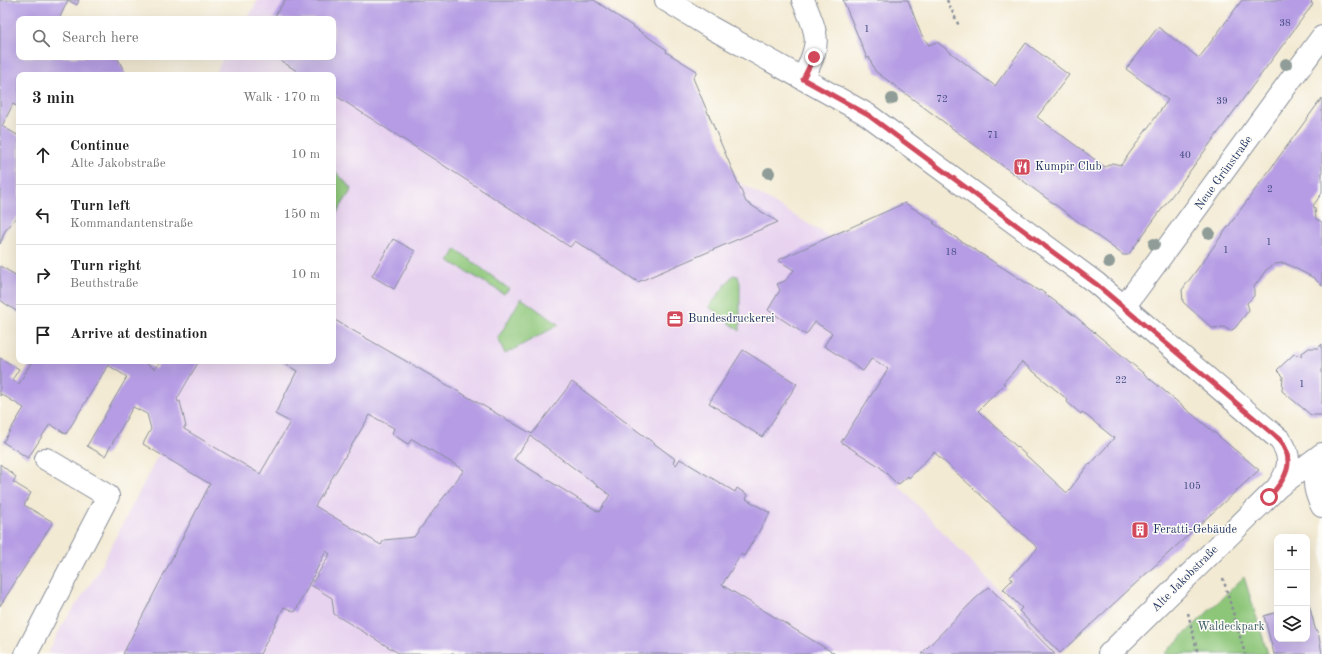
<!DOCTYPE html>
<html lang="en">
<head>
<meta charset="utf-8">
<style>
  :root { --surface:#fff; --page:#f2f2f2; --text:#222; --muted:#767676; --line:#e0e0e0 }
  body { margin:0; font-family:"Old Standard TT",serif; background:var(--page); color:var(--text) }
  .controls { position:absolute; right:12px; bottom:12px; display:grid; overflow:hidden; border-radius:8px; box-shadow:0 4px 16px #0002 }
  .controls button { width:36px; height:36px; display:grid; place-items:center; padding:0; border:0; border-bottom:1px solid var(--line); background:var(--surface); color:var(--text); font:20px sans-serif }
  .stop { position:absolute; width:12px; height:12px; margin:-9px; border:3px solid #d1495b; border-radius:50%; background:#fff }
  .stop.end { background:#d1495b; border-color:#fff; box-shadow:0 1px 4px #0008 }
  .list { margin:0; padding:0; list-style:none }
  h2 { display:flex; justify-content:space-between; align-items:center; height:52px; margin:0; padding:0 16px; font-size:17px }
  h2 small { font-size:13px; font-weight:400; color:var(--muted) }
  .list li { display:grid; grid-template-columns:26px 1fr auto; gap:12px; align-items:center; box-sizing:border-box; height:60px; padding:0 16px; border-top:1px solid var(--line) }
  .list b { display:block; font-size:15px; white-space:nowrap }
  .list p { margin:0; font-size:13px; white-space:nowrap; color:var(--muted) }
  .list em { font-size:13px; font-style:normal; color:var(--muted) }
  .icon { flex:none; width:22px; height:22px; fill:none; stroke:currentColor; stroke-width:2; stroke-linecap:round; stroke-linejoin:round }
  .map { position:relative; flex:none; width:1322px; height:654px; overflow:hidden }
  .search { position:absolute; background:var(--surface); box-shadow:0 4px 16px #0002; left:16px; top:16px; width:320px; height:44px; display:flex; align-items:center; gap:10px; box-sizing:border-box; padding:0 14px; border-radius:8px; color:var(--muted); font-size:15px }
  .panel { position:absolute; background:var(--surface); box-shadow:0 4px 16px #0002; left:16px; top:72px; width:320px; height:292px; border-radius:8px }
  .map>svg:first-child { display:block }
  .built { fill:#e7d2ef }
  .green { fill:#8dc679; stroke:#547a6c }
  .building { fill:#b59ce4; fill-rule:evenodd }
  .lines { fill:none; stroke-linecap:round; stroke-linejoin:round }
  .minor-casing { stroke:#878c98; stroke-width:24 }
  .path { stroke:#878c98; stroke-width:2.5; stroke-dasharray:3 3; stroke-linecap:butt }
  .minor { stroke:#fff; stroke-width:22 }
  .tree { fill:#8f9c97 }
  .route { stroke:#d1495b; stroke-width:5 }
  .labels { text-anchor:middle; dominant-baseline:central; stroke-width:3; stroke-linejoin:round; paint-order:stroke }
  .number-label { font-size:10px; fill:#424a80 }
  .poi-label { font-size:12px; fill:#1b2f5e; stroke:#fdfcf7; text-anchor:start }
  .street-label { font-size:12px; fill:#1b2f5e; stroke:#fdfcf7 }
  .park-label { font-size:12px; fill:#3d5c66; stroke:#fdfcf7 }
</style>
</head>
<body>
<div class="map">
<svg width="1322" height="654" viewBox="0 0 1322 654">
  <rect width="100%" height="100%" fill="#fdfcf7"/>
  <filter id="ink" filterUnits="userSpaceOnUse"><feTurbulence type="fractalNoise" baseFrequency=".025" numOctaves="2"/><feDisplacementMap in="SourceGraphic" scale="8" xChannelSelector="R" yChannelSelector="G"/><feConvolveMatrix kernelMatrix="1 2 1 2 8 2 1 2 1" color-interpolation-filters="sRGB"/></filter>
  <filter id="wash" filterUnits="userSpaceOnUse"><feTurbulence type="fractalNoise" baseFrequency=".012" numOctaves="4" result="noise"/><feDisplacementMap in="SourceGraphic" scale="16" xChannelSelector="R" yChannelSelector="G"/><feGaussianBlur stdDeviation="0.9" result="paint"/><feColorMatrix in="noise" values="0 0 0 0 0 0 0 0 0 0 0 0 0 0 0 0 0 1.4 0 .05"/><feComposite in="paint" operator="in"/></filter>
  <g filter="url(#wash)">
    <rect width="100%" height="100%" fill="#f3ead3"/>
    <!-- built -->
    <path class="built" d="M258,0H594L667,50L666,52L697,71L693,78L737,181L830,237L905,203L935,222L933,223L884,470L1059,654H48L61,627L95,577L159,454L143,444L151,429L147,415L133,407L160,361H333V75H214L224,57H333V19H247Z"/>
    <!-- green -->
    <path class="green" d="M333,169L352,189L333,219Z
      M456,249L509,289L504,294L449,261Z
      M733,275L738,276L740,283V331L709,307Z
      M521,298L559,325L505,354L498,338Z
      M1244,577L1268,654H1164Z"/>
    <g id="blocks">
      <!-- building -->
      <path class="building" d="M0,0H68L59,19H19V57H117L126,75H19V100L16,106L13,104L2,126L19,136V215L5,231L0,244Z
        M68,0H79L77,5Z
        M285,0H594L667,50L666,52L697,71L693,78L746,202L778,222L638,282L575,241L570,247L333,94V75H303L275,57H333V19H273Z
        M843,0H908L921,34L929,45L937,42L995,86L1026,43L1069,75L1037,117L1105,167L1112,163L1121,165L1168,100L1126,69L1158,27L1199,58L1242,0H1312L1311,3L1313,4L1128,255H1123L875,71L869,57L867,58Z
        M1322,98V193L1313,206L1315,208L1316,219L1322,222V286L1314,278L1289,265L1284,263L1275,264L1266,270L1254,287V296L1247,303L1249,310L1235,328L1230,331L1224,327L1212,328L1183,302L1182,290Z
        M905,203L935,222L933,223L1039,291L1040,290L1076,317L1259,470L1060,653L1019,611L1022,608L1003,589L1012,580L1010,577L1038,548L934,452L909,478L908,476L898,485L879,466L841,442L888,369L872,358L863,371L824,346L832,333L815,322L806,335L768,310L780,290L777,284L785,281L794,270L778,260ZM1022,362L1068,400L1067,402L1081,414L1082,412L1114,438L1090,465L1089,464L1067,493L978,411L1005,384L1003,383Z
        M393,239L415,251L394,289L372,276Z
        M0,266L19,277V313L0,300Z
        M333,319L532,434L572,382L675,459L673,462L676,465L680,459L735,492L737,488L748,495L746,499L770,513L744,556L741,554L722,585L835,654H400L334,614L332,598L311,585L330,554L326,551L295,612L284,607L260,654H123L210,484L143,444L151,429L147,414L133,407L105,456L87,446L127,377L108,365L66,434L50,424L28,458L3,442L24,408L1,394L0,396V358L19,369L12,380L19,384L32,361H146L145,363L155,369L160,361H199L177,399L178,402L180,401L186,427H184V429L260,474L290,422L275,414L297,371L280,361H333ZM370,415L394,428L392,434L408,444L412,439L464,470L414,537L384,540L381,545L315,506ZM531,436L610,495L599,512L514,459Z
        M1322,344V415H1311L1282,391L1283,376L1277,370L1294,354L1301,356L1302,353L1309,348H1318Z
        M743,350L797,384L762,437L709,403Z
        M0,464L16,477L13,482L31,493L24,505L53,522L0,606Z
        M989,587L1055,654H921L975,599Z
        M1307,604H1309L1316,632L1318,631L1322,654H1274L1264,616L1277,612V639H1307Z"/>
    </g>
  </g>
  <g filter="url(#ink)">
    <use href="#blocks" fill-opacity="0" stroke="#878c98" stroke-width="1"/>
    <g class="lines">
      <!-- minor casing -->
      <g class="minor-casing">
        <path id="minor" d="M666,0L710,27L868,115L1096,283L1280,440C1293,457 1289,471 1277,488L1109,654
          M803,0C819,38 821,41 803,79
          M1124,307L1322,37
          M1322,458C1312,475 1313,489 1322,506
          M1278,487L1322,454
          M26,654L108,496L46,459"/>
      </g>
      <!-- path -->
      <path class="path" d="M947,0L959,26
        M1223,578L1245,654
        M1188,613L1198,654"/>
      <!-- minor -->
      <use href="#minor" class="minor"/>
    </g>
    <!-- trees -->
    <g class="tree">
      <circle cx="1286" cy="64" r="6"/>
      <circle cx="892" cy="99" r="6"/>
      <circle cx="769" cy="173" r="6"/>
      <circle cx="1209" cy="233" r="6"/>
      <circle cx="1154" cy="244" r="6"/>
      <circle cx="1109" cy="262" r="6"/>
    </g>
  </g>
  <g class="lines" filter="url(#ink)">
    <!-- route -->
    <path class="route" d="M814,57L803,79L868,115L1096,284L1280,440C1296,462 1286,479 1269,497"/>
  </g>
  <!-- icons -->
  <defs>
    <g id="restaurant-square" transform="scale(0.9)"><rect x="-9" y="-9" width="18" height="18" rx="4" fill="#d1495b" stroke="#fdfcf7"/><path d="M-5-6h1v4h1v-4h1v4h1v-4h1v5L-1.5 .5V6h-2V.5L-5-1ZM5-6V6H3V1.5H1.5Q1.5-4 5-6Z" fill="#fff"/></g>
    <g id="office-square" transform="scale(0.9)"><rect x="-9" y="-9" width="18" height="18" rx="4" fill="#d1495b" stroke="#fdfcf7"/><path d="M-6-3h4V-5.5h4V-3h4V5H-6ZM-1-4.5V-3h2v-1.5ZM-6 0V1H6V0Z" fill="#fff"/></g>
    <g id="building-square" transform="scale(0.9)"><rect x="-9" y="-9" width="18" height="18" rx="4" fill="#d1495b" stroke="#fdfcf7"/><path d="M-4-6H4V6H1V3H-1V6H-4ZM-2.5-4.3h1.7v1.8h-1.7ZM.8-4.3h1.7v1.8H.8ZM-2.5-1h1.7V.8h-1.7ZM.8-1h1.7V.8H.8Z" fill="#fff"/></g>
  </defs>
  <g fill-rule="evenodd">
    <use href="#restaurant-square" x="1022" y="167"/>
    <use href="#office-square" x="675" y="319"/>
    <use href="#building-square" x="1140" y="530"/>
  </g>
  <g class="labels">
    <!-- number labels -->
    <g class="number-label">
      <text x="1285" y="23">38</text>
      <text x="867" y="29">1</text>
      <text x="942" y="99">72</text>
      <text x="1222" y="101">39</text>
      <text x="993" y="135">71</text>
      <text x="1185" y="155">40</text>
      <text x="1270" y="189">2</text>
      <text x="1269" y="242">1</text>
      <text x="1226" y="250">1</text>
      <text x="951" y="252">18</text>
      <text x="1121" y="380">22</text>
      <text x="1302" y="384">1</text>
      <text x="1192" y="486">105</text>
    </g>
    <!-- poi labels -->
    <g class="poi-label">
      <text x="1035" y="167">Kumpir Club</text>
      <text x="688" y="319">Bundesdruckerei</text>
      <text x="1153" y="530">Feratti-Gebäude</text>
    </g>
    <!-- street labels -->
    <g class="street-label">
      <text transform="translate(1224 173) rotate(-54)">Neue Grünstraße</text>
      <text transform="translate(1185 579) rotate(-45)">Alte Jakobstraße</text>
    </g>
    <!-- park labels -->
    <g class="park-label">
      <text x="1231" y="627">Waldeckpark</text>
    </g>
  </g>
</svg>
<div class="controls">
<button>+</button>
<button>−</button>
<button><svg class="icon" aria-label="layers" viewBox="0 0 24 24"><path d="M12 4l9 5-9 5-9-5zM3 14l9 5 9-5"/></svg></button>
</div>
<div class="stop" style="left:1269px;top:497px"></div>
<div class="stop end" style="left:814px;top:57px"></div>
<div class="search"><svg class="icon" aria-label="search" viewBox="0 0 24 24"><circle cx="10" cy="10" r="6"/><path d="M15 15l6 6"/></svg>Search here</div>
<section class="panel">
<h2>3 min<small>Walk · 170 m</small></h2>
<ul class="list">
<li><svg class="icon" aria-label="ahead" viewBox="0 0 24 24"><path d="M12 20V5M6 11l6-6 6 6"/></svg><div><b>Continue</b><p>Alte Jakobstraße</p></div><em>10 m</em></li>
<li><svg class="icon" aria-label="left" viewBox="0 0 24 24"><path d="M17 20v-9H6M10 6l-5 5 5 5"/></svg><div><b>Turn left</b><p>Kommandantenstraße</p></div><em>150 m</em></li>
<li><svg class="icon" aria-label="right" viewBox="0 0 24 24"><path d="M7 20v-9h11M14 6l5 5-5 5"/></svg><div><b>Turn right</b><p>Beuthstraße</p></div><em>10 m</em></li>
<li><svg class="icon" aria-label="arrive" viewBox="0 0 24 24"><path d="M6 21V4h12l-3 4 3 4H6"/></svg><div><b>Arrive at destination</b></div></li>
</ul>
</section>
</div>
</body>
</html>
